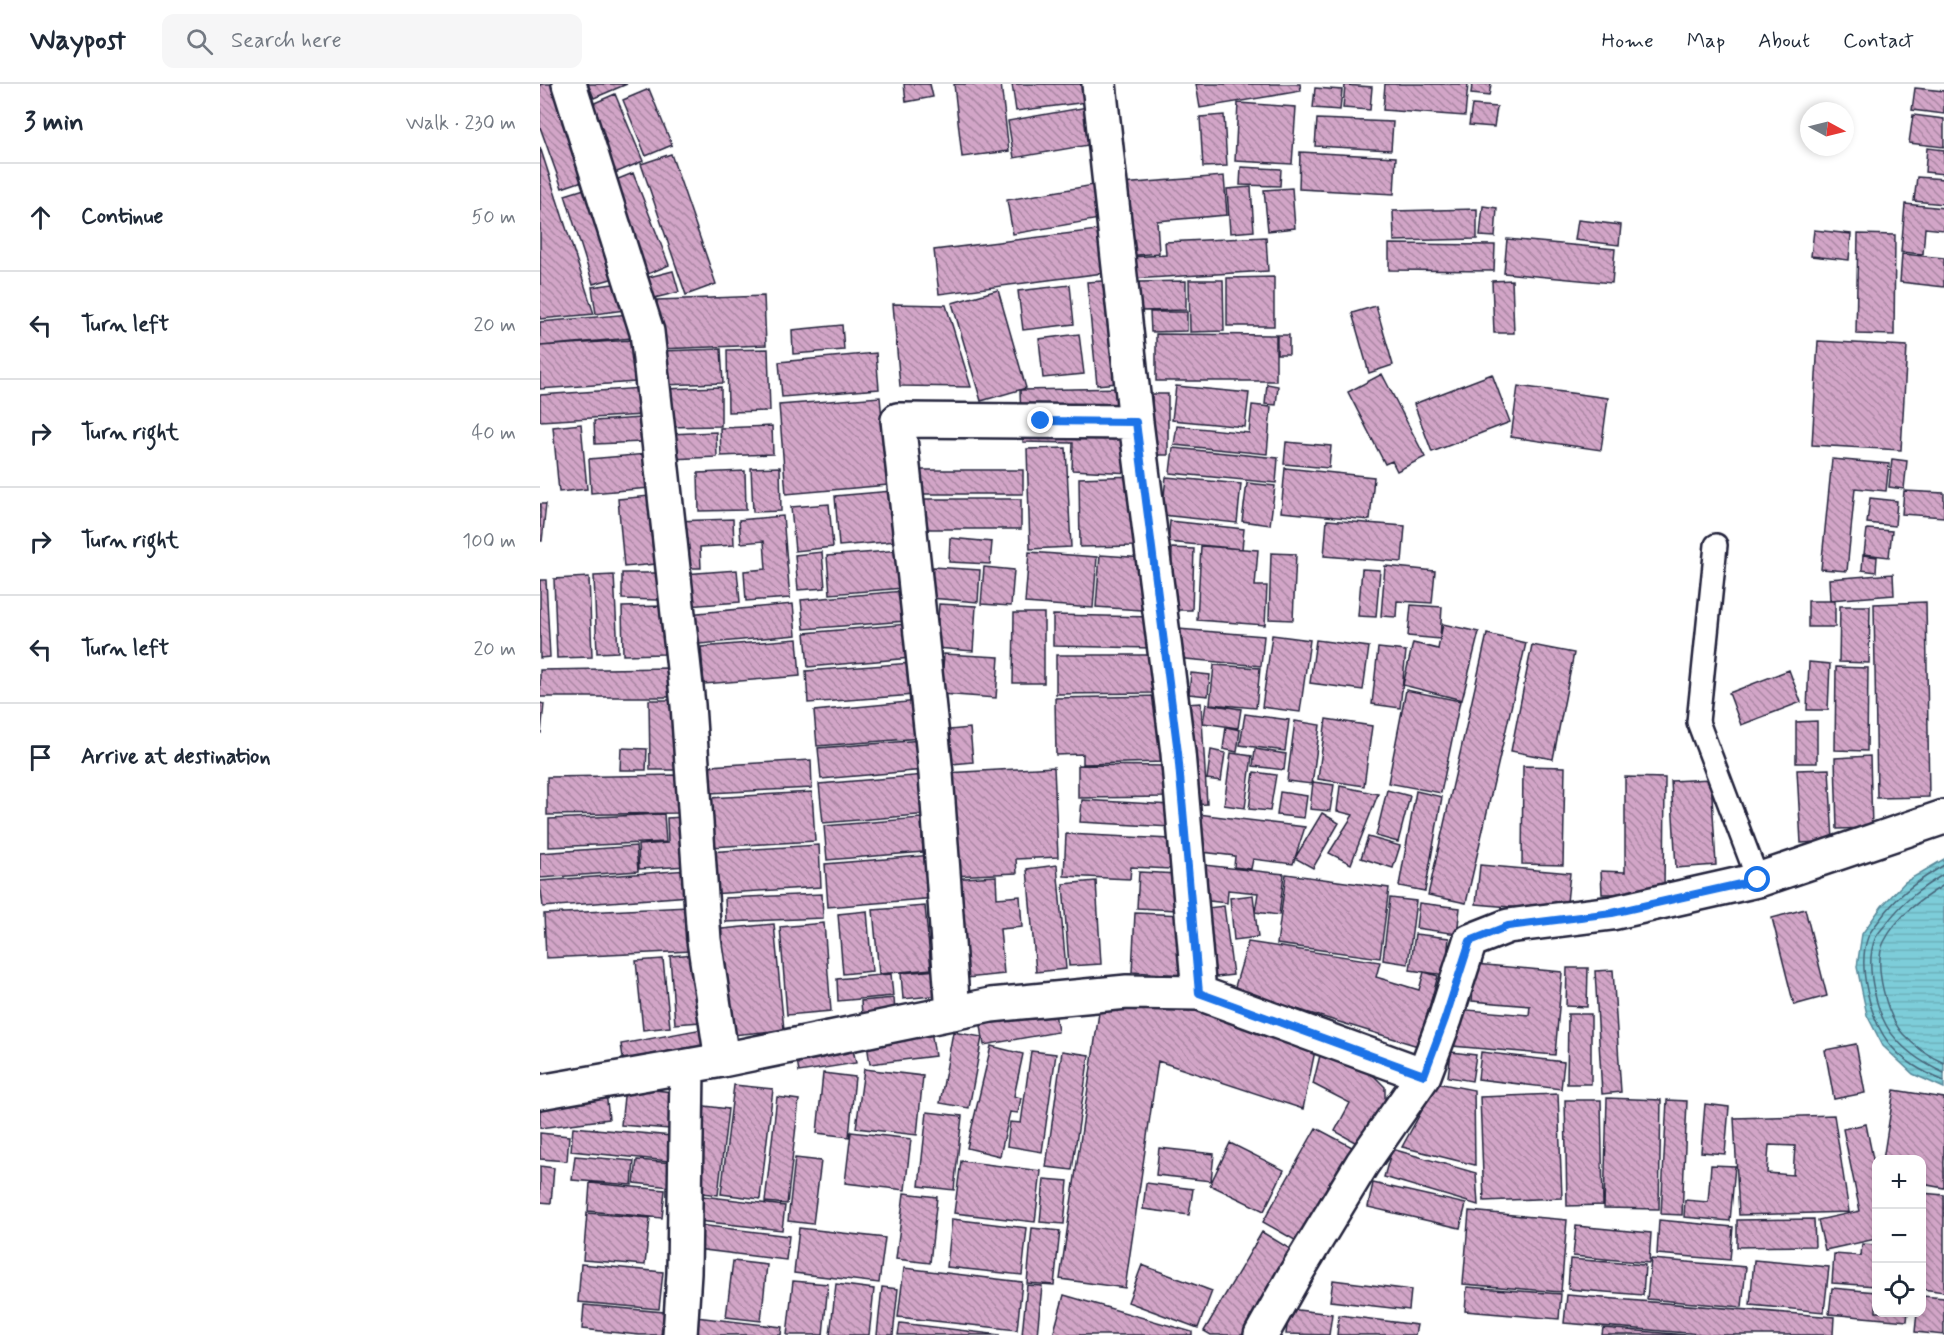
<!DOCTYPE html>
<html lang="en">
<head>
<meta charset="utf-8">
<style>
  :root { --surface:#fff; --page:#f6f6f7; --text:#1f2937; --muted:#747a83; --line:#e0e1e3 }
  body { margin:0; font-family:Mynerve,sans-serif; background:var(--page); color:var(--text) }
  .controls { position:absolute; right:18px; bottom:18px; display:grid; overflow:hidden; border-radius:12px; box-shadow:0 3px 9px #0003 }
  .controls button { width:54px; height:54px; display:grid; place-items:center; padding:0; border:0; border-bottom:2px solid var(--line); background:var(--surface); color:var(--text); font:30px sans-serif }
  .compass { position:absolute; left:1260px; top:18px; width:54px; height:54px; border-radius:50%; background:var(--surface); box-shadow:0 3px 9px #0003; rotate:97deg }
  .stop { position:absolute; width:18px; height:18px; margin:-14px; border:4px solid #1a73e8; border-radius:50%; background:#fff }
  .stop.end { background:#1a73e8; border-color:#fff; box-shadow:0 2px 6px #0008 }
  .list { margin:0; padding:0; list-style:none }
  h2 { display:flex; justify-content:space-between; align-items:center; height:78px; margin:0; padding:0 24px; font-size:26px }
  h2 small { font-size:20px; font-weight:400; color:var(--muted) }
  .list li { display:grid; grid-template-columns:39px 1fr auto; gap:18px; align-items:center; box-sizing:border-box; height:108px; padding:0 24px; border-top:2px solid var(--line) }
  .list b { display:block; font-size:22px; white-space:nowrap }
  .list em { font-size:20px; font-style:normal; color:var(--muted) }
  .icon { flex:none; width:33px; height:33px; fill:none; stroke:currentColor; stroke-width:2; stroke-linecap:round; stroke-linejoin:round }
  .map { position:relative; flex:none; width:1404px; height:1251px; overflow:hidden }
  header { display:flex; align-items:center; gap:36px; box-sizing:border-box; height:84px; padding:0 30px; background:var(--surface); border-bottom:2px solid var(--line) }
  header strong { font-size:28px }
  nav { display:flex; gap:33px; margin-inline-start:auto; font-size:21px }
  .search { width:420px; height:54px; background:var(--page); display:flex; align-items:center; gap:15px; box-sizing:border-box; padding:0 21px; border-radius:12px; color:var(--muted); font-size:22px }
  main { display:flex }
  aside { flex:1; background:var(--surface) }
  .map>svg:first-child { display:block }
  .water { fill:url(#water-rules); stroke:#59899a; stroke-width:1.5 }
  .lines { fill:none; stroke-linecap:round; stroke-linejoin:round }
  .shore { stroke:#46667a; stroke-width:1.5 }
  .building { fill:url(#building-back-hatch); stroke:#22223b; stroke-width:1.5; fill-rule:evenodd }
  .lane-casing { stroke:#22223b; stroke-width:26 }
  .street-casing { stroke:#22223b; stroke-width:38 }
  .lane { stroke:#fff; stroke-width:21 }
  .street { stroke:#fff; stroke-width:33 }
  .route { stroke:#1a73e8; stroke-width:8 }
</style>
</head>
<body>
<header>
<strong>Waypost</strong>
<div class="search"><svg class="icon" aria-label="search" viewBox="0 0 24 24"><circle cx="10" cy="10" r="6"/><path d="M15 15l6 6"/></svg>Search here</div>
<nav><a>Home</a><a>Map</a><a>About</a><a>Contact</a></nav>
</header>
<main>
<aside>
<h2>3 min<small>Walk · 230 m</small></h2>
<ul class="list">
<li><svg class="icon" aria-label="ahead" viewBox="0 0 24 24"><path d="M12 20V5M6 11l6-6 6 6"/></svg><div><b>Continue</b></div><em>50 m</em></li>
<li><svg class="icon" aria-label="left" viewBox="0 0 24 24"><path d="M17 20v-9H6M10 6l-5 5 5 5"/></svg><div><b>Turn left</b></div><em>20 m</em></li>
<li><svg class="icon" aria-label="right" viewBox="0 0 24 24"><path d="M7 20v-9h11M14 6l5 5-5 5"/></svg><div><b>Turn right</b></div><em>40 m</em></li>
<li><svg class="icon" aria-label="right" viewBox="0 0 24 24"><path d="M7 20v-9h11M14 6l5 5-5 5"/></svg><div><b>Turn right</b></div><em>100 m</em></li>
<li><svg class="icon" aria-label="left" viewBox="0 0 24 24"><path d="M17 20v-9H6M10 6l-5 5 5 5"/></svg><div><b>Turn left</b></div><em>20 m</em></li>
<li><svg class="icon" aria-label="arrive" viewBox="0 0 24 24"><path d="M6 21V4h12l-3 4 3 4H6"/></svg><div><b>Arrive at destination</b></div></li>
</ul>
</aside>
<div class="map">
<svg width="1404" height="1251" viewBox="0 0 1404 1251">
  <defs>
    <pattern id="water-rules" width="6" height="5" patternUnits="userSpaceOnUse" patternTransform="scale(1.5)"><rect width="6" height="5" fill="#7dcdd9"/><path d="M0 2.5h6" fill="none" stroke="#6cb0bb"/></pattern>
    <pattern id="building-back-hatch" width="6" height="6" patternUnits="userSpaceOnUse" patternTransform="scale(1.5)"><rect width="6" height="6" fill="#d2a5c7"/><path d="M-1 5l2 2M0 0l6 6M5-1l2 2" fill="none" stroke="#aa86a3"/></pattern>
  </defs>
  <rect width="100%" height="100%" fill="#fff"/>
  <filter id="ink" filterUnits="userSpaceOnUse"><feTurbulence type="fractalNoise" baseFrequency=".0167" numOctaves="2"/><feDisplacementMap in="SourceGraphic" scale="12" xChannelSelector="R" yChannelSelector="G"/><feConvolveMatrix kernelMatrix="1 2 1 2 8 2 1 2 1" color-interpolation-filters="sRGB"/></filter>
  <g filter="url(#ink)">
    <!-- water -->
    <path class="water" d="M1404,775V1004L1373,990L1343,962L1327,931L1317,883L1322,850L1342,822L1365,798Z"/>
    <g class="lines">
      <!-- shore -->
      <path class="shore" d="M1404,781C1375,799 1359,809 1338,838C1335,842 1330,847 1328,853C1317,881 1330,934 1348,958C1362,977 1383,988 1404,997
        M1404,790C1380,805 1363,817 1346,840C1342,845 1337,850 1335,855C1324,882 1337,935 1356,955C1370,971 1385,980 1404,989
        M1404,801C1381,815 1357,832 1344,858C1333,880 1346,931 1363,950C1375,963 1388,972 1404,979"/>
    </g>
    <!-- building -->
    <path class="building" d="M0,0H21L54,93L22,104L0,43Z
      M48,0H87L54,14Z
      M364,0H390L393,13L366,18Z
      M414,0H461L469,67L422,73Z
      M472,0H545L547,18L476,27Z
      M656,0H760L761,7L660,24Z
      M845,0H928L925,32L843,26Z
      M932,0H951L949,12L931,10Z
      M805,1L832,3L830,26L803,24Z
      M775,4L802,6L800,26L773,24Z
      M1375,4L1404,7V30L1372,26Z
      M109,5L132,61L106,72L83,16Z
      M75,10L103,77L68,92L41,25Z
      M698,19L756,23L752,80L695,77Z
      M932,21L957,23L954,43L929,41Z
      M547,23L554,60L474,74L468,37Z
      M684,31L687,82L663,83L660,33Z
      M1373,31L1404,35V63L1369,59Z
      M777,35L853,38L851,66L775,62Z
      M0,63L54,230L0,235Z
      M1387,64L1404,66V90L1385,88Z
      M760,68L856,73L854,110L759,105Z
      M131,70L176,200L146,211L101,80Z
      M701,83L741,85L740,102L700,101Z
      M93,89L129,181L103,192L66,100Z
      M684,92L687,131L617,137L619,169L587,172L581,100Z
      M1377,93L1404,95V120L1374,117Z
      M559,100L565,134L473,150L467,116Z
      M54,102L82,192L53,200L25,111Z
      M711,103L714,147L690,149L687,105Z
      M752,104L755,144L728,147L724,106Z
      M1365,120L1404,124V146L1385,144L1383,170L1361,168Z
      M943,122L957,124L955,153L940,152Z
      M937,125V155L854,157L853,127Z
      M1038,136L1081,141L1079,161L1035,156Z
      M565,145L571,188L399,210L394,166Z
      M1274,146L1311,150L1309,176L1271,172Z
      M1318,150L1355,151L1354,251L1316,250Z
      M726,153L728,187L591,195L590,173L626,171L625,158Z
      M967,155L1075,165L1072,199L964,189Z
      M849,160L955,161L954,187L849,186Z
      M1362,170L1404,174V203L1360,198Z
      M133,187L139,208L106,216L101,195Z
      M734,193V242H687V194Z
      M579,196L588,298L557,301L547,198Z
      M649,196H683L684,247L650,248Z
      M972,196L974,249H954L952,197Z
      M646,197V226L598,227L599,198Z
      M87,198L91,225L56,230L52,203Z
      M530,201L534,240L483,246L478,207Z
      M458,206L486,304L441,317L412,219Z
      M224,212L226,261L118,265L117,216Z
      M353,220L406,221L431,303L360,302Z
      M836,222L853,281L829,289L812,229Z
      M610,228H647V247L611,248Z
      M90,230L92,254L0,262V238Z
      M302,241L304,266L253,270L252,246Z
      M539,250L544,290L503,294L499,255Z
      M616,250L736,251V297H616Z
      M737,251H749V270H737Z
      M92,256L95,298L0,305V262Z
      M1278,257L1367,262L1361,366L1272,361Z
      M181,265L183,299L121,301V267Z
      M228,265L230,327L188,328L187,266Z
      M336,269L339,305L242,313L239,278Z
      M842,290L885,373L857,387L852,377L845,380L808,308Z
      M952,290L970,338L892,368L874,320Z
      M727,300L738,302L736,321L725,320Z
      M636,302L709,309L705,343L632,336Z
      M978,302L1068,314L1061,366L971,353Z
      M181,303V342L125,343L123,305Z
      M102,304L103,331L0,337V311Z
      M586,304L587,333L481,335L480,306Z
      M612,310H628V371H611Z
      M340,313L348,401L246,410L239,321Z
      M712,321L731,323L727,370L634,361L637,342L709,349Z
      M101,334L102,358L55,360L54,337Z
      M41,340L47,405L19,408L13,343Z
      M484,340L593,344L592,389L532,386L533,359L483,358Z
      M232,342L233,370L181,372L180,344Z
      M176,348L177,373L130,375L129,350Z
      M746,358L791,362L789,384L744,380Z
      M526,364L531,463L490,465L487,365Z
      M633,364L738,374L736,399L630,389Z
      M107,370L110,404L51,409L49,375Z
      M1292,375L1349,380L1346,407L1315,404L1307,487L1281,485Z
      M1352,375L1367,377L1364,405L1349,403Z
      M240,383L241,427L213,428L211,384Z
      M745,384L834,393L830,436L741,428Z
      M377,386H483V410H377Z
      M205,387L206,426L159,427L158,389Z
      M596,392L598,462L540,463L539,394Z
      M626,393L701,400L697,439L622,431Z
      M707,399L735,402L730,441L702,437Z
      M352,407L357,457L299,462L295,412Z
      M1364,407L1404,409V433L1362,430Z
      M110,412L116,480L84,483L78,415Z
      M1330,414L1357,417L1355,442L1327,439Z
      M380,415H481V445H380Z
      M0,420H6L2,457H0Z
      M289,420L293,463L255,467L251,423Z
      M243,432L250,514L206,517L204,487L226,485L224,457L201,459L199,436Z
      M193,435L194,461L160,463L161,484H137L135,437Z
      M787,436L865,442L862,478L784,472Z
      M630,437L704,445L702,465L628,458Z
      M1327,445L1352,447L1349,473L1324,470Z
      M410,454L452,458L450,480L409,478Z
      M661,462L718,466L715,502H727L725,541L657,536Z
      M632,464L654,465L652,526H630Z
      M361,466L364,504L290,510L287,472Z
      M282,468L285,504L258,506L255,471Z
      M489,468L557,473L553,524L485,519Z
      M731,469L756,470L753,536L729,535Z
      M560,471L605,474L601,526L556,523Z
      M1323,471L1337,473L1336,488L1322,486Z
      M845,482L895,487L892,519L857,517L856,533L841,532Z
      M393,483L440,486L438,518L390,514Z
      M444,483L474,486L471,522L441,520Z
      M822,485L840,486L836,533L818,532Z
      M197,486L200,518L147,522L144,490Z
      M82,489H118V516L82,515Z
      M1353,490L1354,511L1290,516L1289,495Z
      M74,491L78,568L57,569L54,492Z
      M49,493L52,573L17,574L14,495Z
      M0,496H6L10,573L0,574Z
      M363,507L366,537L264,545L261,516Z
      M1268,517H1295V543H1268Z
      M1386,518L1389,713L1337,714L1334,520Z
      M253,520L256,551L150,561L148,530Z
      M399,520L436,522L433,567L396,564Z
      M871,521L902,523L900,555L868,552Z
      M123,522L124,570L83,571L82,523Z
      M1300,522H1330L1329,579L1299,578Z
      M474,529H504V599H473Z
      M513,531L613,533V564L513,562Z
      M368,540L371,574L268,583L265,549Z
      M903,540L939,548L922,616L863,601L873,559L898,565Z
      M638,545L724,552L721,582L635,574Z
      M947,550L986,559L926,819L888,811Z
      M732,551L770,556L760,628L722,623Z
      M257,555L260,592L164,600L161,563Z
      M776,556L829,563L823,606L770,599Z
      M992,561L1034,569L1013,675L971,667Z
      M838,564L866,567L860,624L832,620Z
      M404,570L459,573L456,614L401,610Z
      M516,571H616V609L516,610Z
      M1269,578L1290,580L1288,626H1267Z
      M372,579L374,611L268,619L266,587Z
      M674,581L720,584L716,624L670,620Z
      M1296,583L1328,584L1327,667L1295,666Z
      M129,584L130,613H0V586Z
      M1249,586L1261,618L1201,641L1189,609Z
      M651,589L670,591L668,612L649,610Z
      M866,606L920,617L901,709L848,699Z
      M621,612L625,678L543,680V670L516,671L515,614Z
      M109,616H135V686H110Z
      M378,617L381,654L277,662L274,627Z
      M0,619L4,620L1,649H0Z
      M661,619L667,720L651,721L645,620Z
      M666,620L701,625L698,644L663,639Z
      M705,630L749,636L745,667L700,661Z
      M786,635L832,642L824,702L778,695Z
      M755,637L780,641L772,700L747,697Z
      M1277,637V679H1256V638Z
      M686,643L700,646L697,668L683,665Z
      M430,644L433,678L402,681L399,647Z
      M383,656L385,686L281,695L278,664Z
      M81,664L107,665L106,686H80Z
      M715,665L746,670L744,686L713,682Z
      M671,666L685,669L681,697L667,695Z
      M691,669L712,672L705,724L684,721Z
      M1330,672L1332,744L1297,745L1295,674Z
      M271,676L272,704L169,709L168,682Z
      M538,681L626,682L629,713L538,714Z
      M983,682L1025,683L1023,781L982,780Z
      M514,683L518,773L476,775L477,789L411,792L406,689Z
      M1289,685L1293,757L1261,759L1257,686Z
      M714,688L736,691L730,727L709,725Z
      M139,691V729L7,731V693Z
      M385,691L389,730L283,739L279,700Z
      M1085,693L1125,694L1124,810H1062L1061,787L1085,788Z
      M1171,695L1176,781L1136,784L1131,697Z
      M773,698L794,701L790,727L770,725Z
      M800,702L838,710L811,780L789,769L813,731L797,727Z
      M847,706L870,712L858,758L836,752Z
      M876,707L902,713L885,807L859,802Z
      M272,708L275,757L171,763L169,714Z
      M740,708L767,712L764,734L737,731Z
      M542,716L632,721L631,743L540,738Z
      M782,729L799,739L773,784L755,774Z
      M124,730L126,758L9,763V735Z
      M658,730L765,743L753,780L713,775L711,785L694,783L695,772L654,767Z
      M144,733L147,782L99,785L98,761L128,759L127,734Z
      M381,734L383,768L287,776L284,742Z
      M526,750L631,755L630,785L591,783L590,795L524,792Z
      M828,753L860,762L853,784L821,774Z
      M279,761L281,803L170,810L167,768Z
      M96,762L98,787L0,794V769Z
      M393,771L396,814L288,823L285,780Z
      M517,781L526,885L496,888L487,785Z
      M664,781L744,790L739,831L715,828L718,809L688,806L687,819L660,816Z
      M940,781L1030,789L1026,828L936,820Z
      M148,786L150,812L3,823L0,797Z
      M599,788L639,790L637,826L597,824Z
      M746,790L849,804L840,874L737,860Z
      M456,792L457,814L480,812L482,843L460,845L464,890L417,895L409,795Z
      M556,797L561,880L529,882L523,800Z
      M282,810L283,834L186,838L185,814Z
      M713,811L718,853L694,856L690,814Z
      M850,814L876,817L868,880L843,876Z
      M879,819L920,824L917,850L876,844Z
      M385,822L391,885L339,890L333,826Z
      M684,822L693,891L668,894L660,825Z
      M148,823L151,867L6,874L4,830Z
      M1265,825L1287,912L1254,921L1232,834Z
      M327,827L332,887L303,890L298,830Z
      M595,829L644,831L641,891L592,888Z
      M284,839L291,927L247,931L240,843Z
      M234,840L244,946L182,952L172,846Z
      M875,850L909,854L905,891L870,886Z
      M708,858L840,878L836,893L879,906L884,888L898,892L878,962L694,906Z
      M156,870L161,938L135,940L130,872Z
      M123,875L130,943L103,946L96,877Z
      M935,880L1022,888L1015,971L912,962L915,925L989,931L990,922L932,917Z
      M1027,884H1048L1047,923L1026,922Z
      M399,886L401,911L363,915L361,889Z
      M1073,886L1081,1008L1062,1010L1055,887Z
      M351,890L353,912L298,917L297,895Z
      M354,914L355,928L322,931L321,917Z
      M561,915L683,930L776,962L763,1025L618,977L585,1204L520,1195Z
      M514,922L518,948L444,961L440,935Z
      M1028,930H1051V1000H1027Z
      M162,945L167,971L85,987L81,960Z
      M391,946L395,972L330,980L326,954Z
      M413,948L442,953L429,1024L400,1019Z
      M1316,960L1325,1009L1294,1015L1285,966Z
      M312,961L316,979L259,988L256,969Z
      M451,962L483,970L474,1012L481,1014L478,1029L470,1028L460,1072L427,1064Z
      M491,967L516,970L502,1068L467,1062L470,1038L481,1039Z
      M522,967L549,971L532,1086L506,1083Z
      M781,967L826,984L845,1003V1024L820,1061L795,1047L810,1019L773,1000Z
      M911,968L936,971L932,997L908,993Z
      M941,968L1024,978L1021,1005L938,995Z
      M324,985L383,992L377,1051L316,1044Z
      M283,989L315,993L309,1053L277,1049Z
      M897,999L934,1006L935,1081L862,1063Z
      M194,1001L233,1005L220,1115L181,1110Z
      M85,1003L133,1008L129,1045L81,1041Z
      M1354,1006L1404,1014V1104L1382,1100V1076H1343Z
      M66,1008L69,1035L0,1044V1017Z
      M1018,1010L1022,1114L944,1117L940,1013Z
      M237,1013L259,1016L247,1120L225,1118Z
      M1067,1014L1121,1016L1119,1125L1064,1124Z
      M1025,1016H1061L1063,1121L1027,1122Z
      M1127,1016L1147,1017L1142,1131L1121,1130Z
      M1165,1020L1189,1023L1185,1070L1161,1068Z
      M165,1022L188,1025L178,1111L155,1108Z
      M387,1028L422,1032L414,1106L379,1102Z
      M1294,1031L1309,1128L1199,1131L1194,1034ZM1229,1061L1255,1062L1253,1091L1227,1089Z
      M1326,1040L1336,1090V1155L1285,1166L1278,1136L1320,1127L1303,1045Z
      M33,1043L132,1052L129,1077L31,1067Z
      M776,1044L814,1064L760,1159L723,1138Z
      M311,1048L371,1055L365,1106L305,1099Z
      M0,1049L29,1052L27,1077L0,1075Z
      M690,1059L744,1086L724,1127L670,1101Z
      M619,1064L674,1070L671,1097L616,1091Z
      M852,1065L936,1089L938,1121L844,1093Z
      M35,1072L94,1077L92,1101L32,1096Z
      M255,1074L281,1077L273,1140L248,1137Z
      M97,1076L133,1079L131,1103L94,1099Z
      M421,1077L501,1087L495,1138L414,1129Z
      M1171,1081L1195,1082L1190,1137L1144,1133L1145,1116L1168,1118Z
      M0,1082L14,1084L11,1119L0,1118Z
      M504,1095L528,1097L524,1140L500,1138Z
      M50,1099L125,1106L122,1134L48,1127Z
      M606,1099L653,1105L649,1131L603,1125Z
      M833,1099L926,1120L920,1144L828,1123Z
      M364,1109L397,1113L390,1179L356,1175Z
      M1382,1109L1404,1111V1208L1382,1205Z
      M162,1112L245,1122L242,1146L159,1137Z
      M929,1127L1027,1136L1021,1208L923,1200Z
      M47,1129L110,1134L105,1181L43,1176Z
      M412,1135L487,1144L482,1191L407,1183Z
      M1274,1135L1275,1162L1197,1163V1136Z
      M1119,1136L1193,1143L1190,1176L1117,1170Z
      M159,1141L249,1152L246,1176L156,1165Z
      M1036,1142L1111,1149L1109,1179L1033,1172Z
      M259,1144L345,1154L339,1199L254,1189Z
      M492,1144L520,1147L514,1201L487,1199Z
      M722,1148L755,1168L706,1251H671L664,1247Z
      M1322,1160L1336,1161V1202L1292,1199L1294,1170L1321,1172Z
      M1030,1175L1105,1181L1103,1211L1028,1205Z
      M1111,1175L1206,1183L1202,1223L1107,1215Z
      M1214,1176L1289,1183L1284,1228L1210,1221Z
      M193,1177L227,1181L221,1237L186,1233Z
      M41,1180L123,1188L119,1225L38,1218Z
      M602,1181L672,1207L658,1244L588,1218Z
      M364,1184L482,1198L477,1246L358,1233Z
      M793,1196L871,1206L869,1226L790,1217Z
      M253,1197L288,1200L283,1251H247Z
      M296,1200L334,1205L329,1251H290Z
      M487,1201L502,1202L497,1251H482Z
      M342,1203L358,1205L353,1251H337Z
      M927,1203L1021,1210L1019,1235L925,1227Z
      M1292,1204L1336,1208V1228H1368L1367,1237L1289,1230Z
      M524,1211L652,1248V1251H513Z
      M1027,1211L1294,1233L1293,1251H1172L1024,1239Z
      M1382,1212L1404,1214V1251L1375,1248L1377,1228H1382Z
      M44,1221L124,1228L121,1251H99L42,1245Z
      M749,1225L792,1230L789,1251L746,1250Z
      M799,1231L877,1241L875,1251H797Z
      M147,1232L242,1243L241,1251H144Z
      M360,1239L460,1251H358Z
      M1063,1244L1146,1251H1062Z"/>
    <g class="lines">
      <!-- lane casing -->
      <g class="lane-casing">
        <path id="lane" d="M1176,461L1158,638L1218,796"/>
      </g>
      <!-- street casing -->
      <g class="street-casing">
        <path id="street" d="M29,0L107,248L148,621L164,856L182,976
          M559,0L596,338L638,669L659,909
          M413,929L396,690L358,336L596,338
          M0,1008L182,976L451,921L587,908L659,909L884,991L905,935L930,857L968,842L1072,829L1218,796L1404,733
          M140,1251L144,1189L147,983
          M721,1251L753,1194L822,1080L884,991"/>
      </g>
      <!-- lane -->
      <use href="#lane" class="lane"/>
      <!-- street -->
      <use href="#street" class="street"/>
    </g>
  </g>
  <g class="lines" filter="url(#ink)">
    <!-- route -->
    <path class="route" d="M501,337L596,338L638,669L659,909L884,991L905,935L930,857L968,842L1072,829L1218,796"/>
  </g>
</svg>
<div class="controls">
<button>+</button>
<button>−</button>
<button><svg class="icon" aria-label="locate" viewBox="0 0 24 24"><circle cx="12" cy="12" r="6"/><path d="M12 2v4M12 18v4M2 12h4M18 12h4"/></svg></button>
</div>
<svg class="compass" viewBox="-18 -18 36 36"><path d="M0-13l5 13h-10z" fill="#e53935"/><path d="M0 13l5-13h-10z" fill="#747a83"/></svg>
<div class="stop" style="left:1218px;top:796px"></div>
<div class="stop end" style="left:501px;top:337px"></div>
</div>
</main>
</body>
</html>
